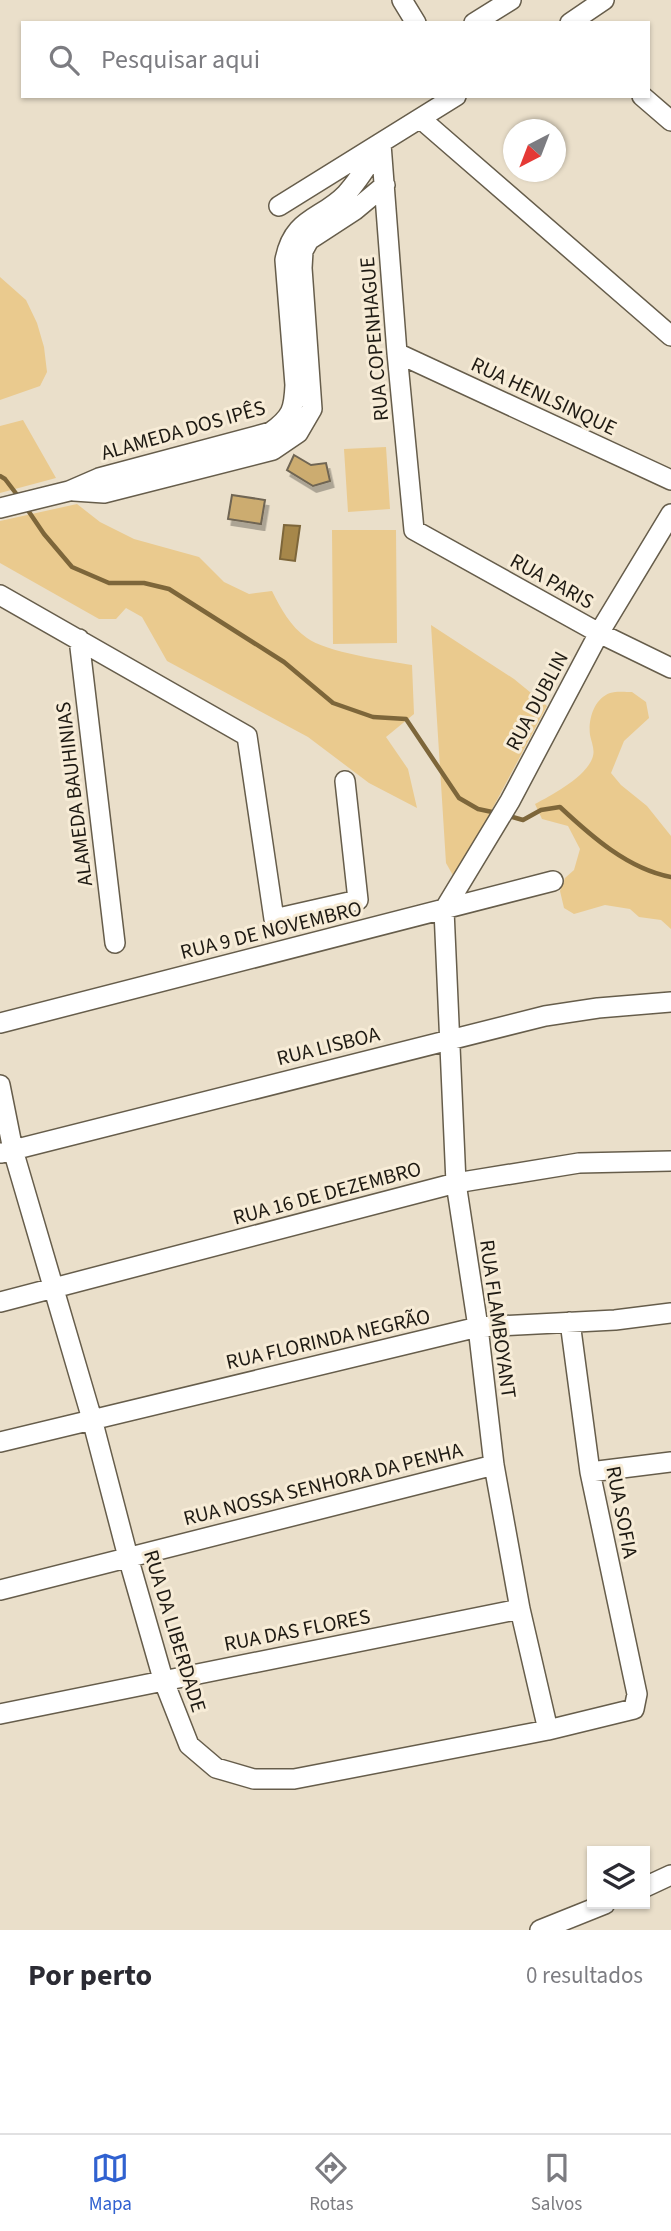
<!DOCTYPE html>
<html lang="pt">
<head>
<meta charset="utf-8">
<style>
  :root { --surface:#fff; --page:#f2f2f3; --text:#2b2b33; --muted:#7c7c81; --line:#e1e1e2; --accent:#3061d0 }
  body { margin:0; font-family:"Source Sans 3",sans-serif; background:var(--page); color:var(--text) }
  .controls { position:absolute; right:21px; bottom:21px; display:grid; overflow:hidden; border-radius:0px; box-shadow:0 2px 5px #0004 }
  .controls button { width:63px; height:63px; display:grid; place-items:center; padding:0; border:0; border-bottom:2px solid var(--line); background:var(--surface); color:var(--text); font:35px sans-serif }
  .compass { position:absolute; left:503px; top:119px; width:63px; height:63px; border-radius:50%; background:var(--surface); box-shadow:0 2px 5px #0004; rotate:222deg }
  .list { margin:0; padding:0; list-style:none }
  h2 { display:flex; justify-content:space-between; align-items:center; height:91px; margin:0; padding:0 28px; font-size:30px }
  h2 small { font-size:23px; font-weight:400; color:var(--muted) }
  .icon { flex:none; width:38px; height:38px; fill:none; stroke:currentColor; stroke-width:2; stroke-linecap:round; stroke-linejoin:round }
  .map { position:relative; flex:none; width:671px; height:1930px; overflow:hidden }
  .search { position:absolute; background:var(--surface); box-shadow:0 2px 5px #0004; left:21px; right:21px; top:21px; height:77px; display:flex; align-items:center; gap:18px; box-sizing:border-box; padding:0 24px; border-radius:0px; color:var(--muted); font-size:26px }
  .sheet { height:203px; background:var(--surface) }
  nav { display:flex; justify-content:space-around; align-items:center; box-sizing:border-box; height:98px; border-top:2px solid var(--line); background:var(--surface); font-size:19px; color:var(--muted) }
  nav a { display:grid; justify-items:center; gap:4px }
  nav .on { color:var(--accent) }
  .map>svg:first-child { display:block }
  .green { fill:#eaca8e }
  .water { fill:#a6874a; stroke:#7d663a; stroke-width:2 }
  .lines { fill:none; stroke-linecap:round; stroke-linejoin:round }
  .stream { stroke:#7d663a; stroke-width:4.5 }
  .building { fill:#ccac6f; stroke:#6f6553; stroke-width:2; filter:url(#shadow) }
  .minor-casing { stroke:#665d4b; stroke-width:22 }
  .minor { stroke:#fff; stroke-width:19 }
  .labels { text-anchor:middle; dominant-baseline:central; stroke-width:6; stroke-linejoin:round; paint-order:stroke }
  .street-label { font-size:21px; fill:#1e1a13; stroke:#f7ecd7 }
</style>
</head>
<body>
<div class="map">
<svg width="671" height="1930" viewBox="0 0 671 1930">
  <defs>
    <filter id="shadow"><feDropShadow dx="3.5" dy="6" stdDeviation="0" flood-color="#0004"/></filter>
  </defs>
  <rect width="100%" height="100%" fill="#eadfca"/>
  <!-- green -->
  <path class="green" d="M0,277L26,300L37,323L44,347L47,372L40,386L0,400Z
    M23,420L56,478L0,493V426Z
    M386,447L390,509L348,512L344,449Z
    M77,504L100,522L134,539L199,557L224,582L249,594L272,591C281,609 290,626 307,638C325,652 388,661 412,665L414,714L386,737L408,769L417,808L369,783L308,737L167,661L142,617L126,608L116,619H99L0,563V521Z
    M332,530H396L397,643L333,644Z
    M431,625L514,679L547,706L455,879L446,863Z
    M632,692L646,702L649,718L624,741L611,773L621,785L647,806L671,836V929L661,920L639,917L630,909L605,905L574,914L564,908L560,891L565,878L574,870L580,849L568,826L542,819L535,804C552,795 588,776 593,756C595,749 591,741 590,735C588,719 594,699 610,693C616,691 626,692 632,692Z"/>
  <!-- water -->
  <path class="water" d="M284,525L300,526L295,561L280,559Z"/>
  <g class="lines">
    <!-- stream -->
    <path class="stream" d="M0,476L5,479L18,496
      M25,506L44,534L72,567L109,583H144L169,589L284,662L333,703L373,717L406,719L459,798L478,809L497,813
      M509,816L523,820L541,810L560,807C591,836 628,869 671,877"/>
  </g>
  <!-- building -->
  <path class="building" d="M294,455L311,465L326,463L330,481L313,486L287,470Z
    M232,495L265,500L261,524L228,519Z"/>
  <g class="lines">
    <!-- minor casing -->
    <g class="minor-casing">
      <path id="minor" d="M402,0L416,23
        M474,23L511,0
        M570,23L604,0
        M642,96L671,121
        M421,119L671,336
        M381,144L397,353L414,530L599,633L671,668
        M279,206L456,96
        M397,353L671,480
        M74,491L104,493L273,450L298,433L312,409L302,268L303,251L309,240L355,210L385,185
        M0,508L69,491L99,478L271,432C292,417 294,409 295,385L285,260C293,217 321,220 346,194C360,179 370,161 381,144
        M0,595L247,736L274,919L358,900L345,781
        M79,639L115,943
        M444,910L456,1183L478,1327L494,1465L520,1609L548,1730
        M444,910L510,801L599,633L671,514
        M0,1023L553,881
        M0,1085L13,1150L92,1419L128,1557L163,1679L189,1745L216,1768L254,1779H294L548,1730L634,1709L637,1694L590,1472L570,1322
        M1,1153L545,1016L598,1008L671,1002
        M0,1302L456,1183L579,1163L671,1161
        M0,1442L478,1327L615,1320L671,1313
        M590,1472L671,1462
        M0,1590L494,1465
        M0,1714L520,1609
        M645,1887L671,1875
        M540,1930L605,1904"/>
    </g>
    <!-- minor -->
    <use href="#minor" class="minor"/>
  </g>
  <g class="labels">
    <!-- street labels -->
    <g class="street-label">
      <text transform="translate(374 339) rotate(-95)">RUA COPENHAGUE</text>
      <text transform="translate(544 396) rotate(25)">RUA HENLSINQUE</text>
      <text transform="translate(183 430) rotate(-16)">ALAMEDA DOS IPÊS</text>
      <text transform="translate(552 581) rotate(29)">RUA PARIS</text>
      <text transform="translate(537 701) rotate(-62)">RUA DUBLIN</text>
      <text transform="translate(74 794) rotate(-97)">ALAMEDA BAUHINIAS</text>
      <text transform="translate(271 930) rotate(-14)">RUA 9 DE NOVEMBRO</text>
      <text transform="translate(328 1046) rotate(-14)">RUA LISBOA</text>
      <text transform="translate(327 1193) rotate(-15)">RUA 16 DE DEZEMBRO</text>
      <text transform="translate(498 1319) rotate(82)">RUA FLAMBOYANT</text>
      <text transform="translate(328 1339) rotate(-13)">RUA FLORINDA NEGRÃO</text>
      <text transform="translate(323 1484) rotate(-14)">RUA NOSSA SENHORA DA PENHA</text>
      <text transform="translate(622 1512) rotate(79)">RUA SOFIA</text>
      <text transform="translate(297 1630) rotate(-11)">RUA DAS FLORES</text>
      <text transform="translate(175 1631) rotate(73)">RUA DA LIBERDADE</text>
    </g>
  </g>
</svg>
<div class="controls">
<button><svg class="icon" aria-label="layers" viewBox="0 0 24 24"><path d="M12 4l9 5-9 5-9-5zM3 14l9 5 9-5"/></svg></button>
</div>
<svg class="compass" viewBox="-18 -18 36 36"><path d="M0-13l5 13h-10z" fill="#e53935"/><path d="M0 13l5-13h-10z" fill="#7c7c81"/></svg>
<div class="search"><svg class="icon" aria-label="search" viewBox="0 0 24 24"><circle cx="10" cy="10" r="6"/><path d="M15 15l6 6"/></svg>Pesquisar aqui</div>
</div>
<section class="sheet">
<h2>Por perto<small>0 resultados</small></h2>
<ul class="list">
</ul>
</section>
<nav>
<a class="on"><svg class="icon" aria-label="map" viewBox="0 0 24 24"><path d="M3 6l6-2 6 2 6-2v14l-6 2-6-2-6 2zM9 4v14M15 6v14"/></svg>Mapa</a>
<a><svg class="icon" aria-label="directions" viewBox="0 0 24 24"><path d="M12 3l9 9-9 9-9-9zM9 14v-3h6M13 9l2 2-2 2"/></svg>Rotas</a>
<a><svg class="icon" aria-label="saved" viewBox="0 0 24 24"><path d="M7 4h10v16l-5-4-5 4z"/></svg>Salvos</a>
</nav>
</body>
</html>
